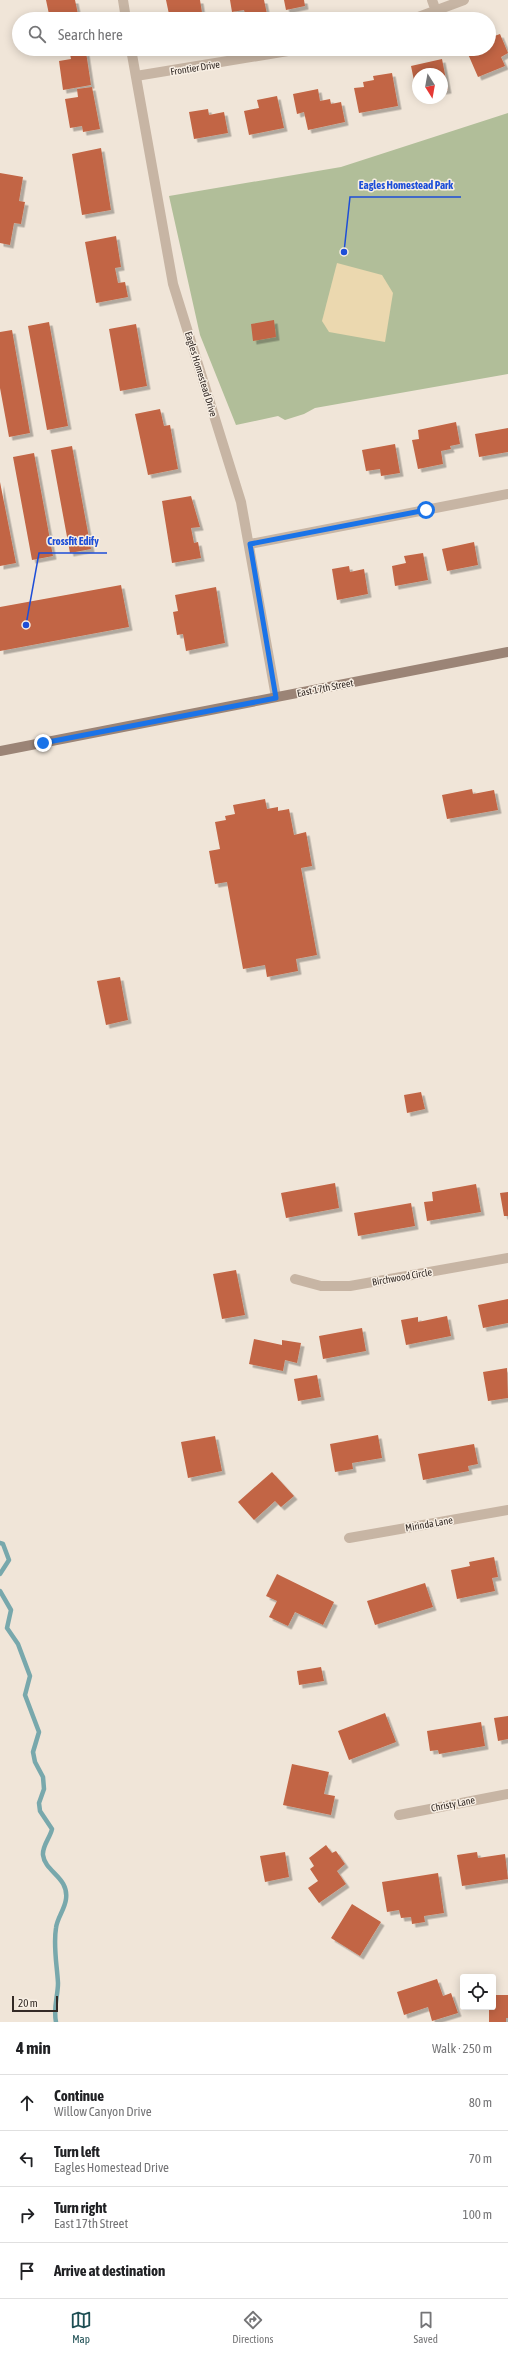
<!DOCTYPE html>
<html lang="en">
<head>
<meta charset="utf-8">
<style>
  :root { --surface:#fff; --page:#f6f6f6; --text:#202124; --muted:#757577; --line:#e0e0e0; --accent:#1d4e53 }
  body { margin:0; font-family:"Asap Condensed",sans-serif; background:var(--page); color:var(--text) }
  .controls { position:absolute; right:12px; bottom:12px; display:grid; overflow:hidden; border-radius:4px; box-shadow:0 2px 10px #0003 }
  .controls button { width:36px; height:36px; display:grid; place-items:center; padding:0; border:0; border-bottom:1px solid var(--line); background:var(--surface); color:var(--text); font:20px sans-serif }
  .compass { position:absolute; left:412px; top:68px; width:36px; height:36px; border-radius:50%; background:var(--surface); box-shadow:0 2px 10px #0003; rotate:169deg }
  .scale { position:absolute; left:12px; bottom:10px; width:46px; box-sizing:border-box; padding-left:4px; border:2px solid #332a26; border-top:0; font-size:11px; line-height:14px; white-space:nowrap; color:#332a26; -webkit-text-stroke:3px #f8efe4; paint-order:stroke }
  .stop { position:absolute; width:12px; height:12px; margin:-9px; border:3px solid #1a73e8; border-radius:50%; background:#fff }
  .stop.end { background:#1a73e8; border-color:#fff; box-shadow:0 1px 4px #0008 }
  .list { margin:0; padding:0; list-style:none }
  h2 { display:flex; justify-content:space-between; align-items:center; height:52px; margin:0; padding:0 16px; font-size:17px }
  h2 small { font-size:13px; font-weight:400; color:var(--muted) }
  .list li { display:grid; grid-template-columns:26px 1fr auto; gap:12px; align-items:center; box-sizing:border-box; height:56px; padding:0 16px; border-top:1px solid var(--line) }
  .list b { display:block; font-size:15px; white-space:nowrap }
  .list p { margin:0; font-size:13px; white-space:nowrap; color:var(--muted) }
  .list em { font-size:13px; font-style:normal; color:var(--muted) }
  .icon { flex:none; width:22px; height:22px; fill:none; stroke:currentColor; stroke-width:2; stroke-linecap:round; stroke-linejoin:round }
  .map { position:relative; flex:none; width:508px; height:2022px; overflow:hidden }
  .search { position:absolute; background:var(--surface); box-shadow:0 2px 10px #0003; left:12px; right:12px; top:12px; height:44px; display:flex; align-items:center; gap:10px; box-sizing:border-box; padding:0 14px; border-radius:22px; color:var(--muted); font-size:15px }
  .sheet { height:276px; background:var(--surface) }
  nav { display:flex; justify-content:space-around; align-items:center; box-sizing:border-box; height:56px; border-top:1px solid var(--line); background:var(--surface); font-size:11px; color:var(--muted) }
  nav a { display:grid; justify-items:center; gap:2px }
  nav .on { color:var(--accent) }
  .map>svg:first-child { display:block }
  .green { fill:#b1be99 }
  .sand { fill:#ebd8af }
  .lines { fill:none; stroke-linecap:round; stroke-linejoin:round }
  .stream { stroke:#78a8ac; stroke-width:4.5 }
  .building { fill:#c26544; filter:url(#shadow) }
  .minor { stroke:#c7b5a4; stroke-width:10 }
  .secondary { stroke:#9b8476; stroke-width:10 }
  .route { stroke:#1a73e8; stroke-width:5 }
  .labels { text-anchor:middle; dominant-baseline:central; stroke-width:3; stroke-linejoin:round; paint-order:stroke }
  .street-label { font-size:10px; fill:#332a26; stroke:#f8efe4 }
  .leader { fill:none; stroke:#1d4ed8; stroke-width:1.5 }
  .callout-dot { fill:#1d4ed8; stroke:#f8efe4; stroke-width:1.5 }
  .callout-label { font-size:11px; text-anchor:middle; font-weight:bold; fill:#1d4ed8; stroke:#f8efe4; stroke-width:3; stroke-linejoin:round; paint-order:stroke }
</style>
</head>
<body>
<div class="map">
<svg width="508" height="2022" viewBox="0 0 508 2022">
  <defs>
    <filter id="shadow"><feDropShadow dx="3.5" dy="3.5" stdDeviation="0" flood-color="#0004"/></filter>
  </defs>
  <rect width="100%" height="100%" fill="#f0e5d8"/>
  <!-- green -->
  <path class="green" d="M508,113V374L315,408L304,414L285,420L278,416L236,425L200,335L169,196L341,167Z"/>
  <!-- sand -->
  <path class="sand" d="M337,263L382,275L393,293L385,342L329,332L322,321Z"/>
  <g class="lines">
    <!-- stream -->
    <path class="stream" d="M0,1543L3,1544L9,1560L0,1574
      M0,1591L11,1610L7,1628L18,1644L30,1676L25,1695L39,1732L33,1752L35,1762L43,1777L44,1789L39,1803L40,1811L52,1829C50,1838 42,1846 43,1855C45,1872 69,1877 66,1899C65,1909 57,1918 56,1928C53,1946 57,1965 58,1983C58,1996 53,2008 56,2022"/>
  </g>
  <!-- building -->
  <path class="building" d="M46,0H75L79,19H50Z
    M166,0H200L203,19H170Z
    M230,0H264L267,14L246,17L244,10L232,12Z
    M284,0H304L305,6L286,10Z
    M500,34L508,53L501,57L505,66L478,77L468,54L480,49H489V38Z
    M86,52L91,85L63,90L59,61L71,59L70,54Z
    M442,59L448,90L442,91V74H418L417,95L411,66Z
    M392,73L398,106L359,113L354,88L364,87L363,82L374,80L373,76Z
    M92,87L100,129L83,132L82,126L70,128L65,99L78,97L77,89Z
    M318,89L320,101L330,99L331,104L341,102L345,122L308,130L304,112L297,114L293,94Z
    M277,96L284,128L249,135L244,111L259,108L257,100Z
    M208,109L209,115L224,112L228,133L194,139L189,112Z
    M101,148L111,210L82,215L72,154Z
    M0,173L23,177L19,201L25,202L21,224L14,223L10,245L0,243Z
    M116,236L121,267L115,268L118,283L125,282L128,297L96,303L85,242Z
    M274,320L276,337L253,341L251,324Z
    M49,322L68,426L47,430L28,326Z
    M136,324L147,386L120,391L109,329Z
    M12,330L30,433L9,437L0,388V332Z
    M160,409L164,426L170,425L178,469L148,475L135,414Z
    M456,422L460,444L450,446L451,449L441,451L443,464L418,469L412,440L419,439L418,430Z
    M508,428V452L479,457L475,434Z
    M395,444L400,473L381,476L380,469L366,471L362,450Z
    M72,446L91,549L70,553L51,450Z
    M34,453L53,556L32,560L13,457Z
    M0,482L16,563L0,566Z
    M191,496L200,527L191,528L194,543L198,542L201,558L172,563L162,501Z
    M474,542L478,565L447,571L442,549Z
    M423,553L428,580L395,586L392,566L406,563L404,556Z
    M349,566L350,572L364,569L368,594L337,600L332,569Z
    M121,585L129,627L0,651V607Z
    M216,587L225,643L186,651L183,634L177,635L173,612L178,611L175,595Z
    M472,789L473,794L494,790L498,810L447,819L442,795Z
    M265,799L267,809L278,807V811L289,809L294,835L306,832L312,866L301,868L317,955L296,959L298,971L267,977L265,965L243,969L227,882L215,884L209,851L220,849L215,822L226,820L225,816L235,814L233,805Z
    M120,977L128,1020L106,1025L97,981Z
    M421,1092L425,1109L407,1113L404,1095Z
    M335,1183L339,1208L286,1218L281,1193Z
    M476,1184L481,1212L427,1221L424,1202L433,1201L432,1192Z
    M508,1192V1216H504L500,1193Z
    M411,1203L415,1226L358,1236L354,1213Z
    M236,1270L245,1315L222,1319L213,1274Z
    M508,1299V1323L483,1328L478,1305Z
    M447,1316L451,1336L406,1345L401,1320L418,1317V1322Z
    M362,1328L366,1351L323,1359L319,1336Z
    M254,1339L282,1345V1340L301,1343L297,1363L285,1360L283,1371L249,1364Z
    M507,1368L508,1398L488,1401L483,1372Z
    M317,1375L321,1397L298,1401L294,1379Z
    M378,1435L382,1458L352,1463L353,1469L335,1472L330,1444Z
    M215,1436L222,1471L188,1478L181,1442Z
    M474,1444L478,1464L468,1466L469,1471L423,1480L418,1454Z
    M272,1472L294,1496L281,1507L275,1501L254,1520L238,1502Z
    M494,1557L498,1577L492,1578L495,1591L457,1599L451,1570L470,1566L469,1562Z
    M277,1574L334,1602L323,1625L295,1612L288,1626L269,1617L277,1601L266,1596Z
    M425,1583L433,1607L375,1625L367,1601Z
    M321,1667L324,1681L299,1685L297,1671Z
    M385,1713L396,1742L349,1760L338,1731Z
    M508,1716V1739L498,1741L494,1718Z
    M481,1722L485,1746L439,1754L438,1750L430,1751L427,1731Z
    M292,1764L329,1772L324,1794L335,1796L331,1815L283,1805Z
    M326,1845L332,1853L336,1851L345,1864L337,1871L346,1884L319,1903L308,1888L318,1881L310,1869L314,1866L309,1858Z
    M285,1852L289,1877L265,1882L260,1856Z
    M477,1852L478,1858L505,1854L508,1879L462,1886L457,1855Z
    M438,1873L444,1913L424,1916L425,1922L412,1924L411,1917L401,1918L399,1910L387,1912L382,1882Z
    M352,1904L381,1922L360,1956L331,1938Z
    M437,1979L443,1996L451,1993L458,2013L432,2021L428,2007L404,2015L397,1992Z
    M493,1995H508V2018H506V2022H489V2007H493Z"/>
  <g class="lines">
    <!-- minor -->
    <path class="minor" d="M123,0L126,19
      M432,0L436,11
      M413,19L464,0
      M131,49L173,284L241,502L276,697
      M136,76L300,49
      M250,544L508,494
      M295,1279L321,1286H350L508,1258
      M349,1538L508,1510
      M399,1815L508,1794"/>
    <!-- secondary -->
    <path class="secondary" d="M0,751L508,652"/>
  </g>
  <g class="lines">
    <!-- route -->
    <path class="route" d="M43,743L276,698L250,544L426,510"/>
  </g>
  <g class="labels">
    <!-- street labels -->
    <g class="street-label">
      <text transform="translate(195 68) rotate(-9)">Frontier Drive</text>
      <text transform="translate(201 374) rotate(73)">Eagles Homestead Drive</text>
      <text transform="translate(325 688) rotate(-11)">East 17th Street</text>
      <text transform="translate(402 1277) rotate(-10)">Birchwood Circle</text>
      <text transform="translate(429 1524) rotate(-10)">Mirinda Lane</text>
      <text transform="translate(453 1804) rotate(-11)">Christy Lane</text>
    </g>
  </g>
  <!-- callouts -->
  <path class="leader" d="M344 252L350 197H461M26 625L39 553H107"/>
  <g class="callout-dot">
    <circle cx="344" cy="252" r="4"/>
    <circle cx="26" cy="625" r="4"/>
  </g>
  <g class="callout-label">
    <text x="406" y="189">Eagles Homestead Park</text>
    <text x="73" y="545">Crossfit Edify</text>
  </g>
</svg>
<div class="controls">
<button><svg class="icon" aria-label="locate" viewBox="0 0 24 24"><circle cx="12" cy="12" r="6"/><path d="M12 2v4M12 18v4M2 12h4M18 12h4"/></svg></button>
</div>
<svg class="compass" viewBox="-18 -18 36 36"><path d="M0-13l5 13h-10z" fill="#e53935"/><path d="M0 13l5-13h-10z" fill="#757577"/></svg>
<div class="scale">20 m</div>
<div class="stop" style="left:426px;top:510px"></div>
<div class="stop end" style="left:43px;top:743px"></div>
<div class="search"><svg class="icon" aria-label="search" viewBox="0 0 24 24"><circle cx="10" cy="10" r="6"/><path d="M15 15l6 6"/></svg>Search here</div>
</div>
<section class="sheet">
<h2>4 min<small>Walk · 250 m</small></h2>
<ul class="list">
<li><svg class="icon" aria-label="ahead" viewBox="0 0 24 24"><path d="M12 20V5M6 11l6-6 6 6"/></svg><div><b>Continue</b><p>Willow Canyon Drive</p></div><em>80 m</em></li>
<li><svg class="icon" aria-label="left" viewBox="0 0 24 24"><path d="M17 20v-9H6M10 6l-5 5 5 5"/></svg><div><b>Turn left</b><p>Eagles Homestead Drive</p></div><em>70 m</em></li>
<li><svg class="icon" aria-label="right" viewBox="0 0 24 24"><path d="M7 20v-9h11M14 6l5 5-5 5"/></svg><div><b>Turn right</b><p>East 17th Street</p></div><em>100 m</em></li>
<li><svg class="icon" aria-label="arrive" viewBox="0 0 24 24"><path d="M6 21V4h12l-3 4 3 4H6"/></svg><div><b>Arrive at destination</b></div></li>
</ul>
</section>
<nav>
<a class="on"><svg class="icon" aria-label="map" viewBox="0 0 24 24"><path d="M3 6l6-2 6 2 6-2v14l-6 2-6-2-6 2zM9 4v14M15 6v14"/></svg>Map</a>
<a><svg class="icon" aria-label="directions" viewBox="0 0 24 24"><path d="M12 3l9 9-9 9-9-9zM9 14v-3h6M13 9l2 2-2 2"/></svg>Directions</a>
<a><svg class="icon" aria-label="saved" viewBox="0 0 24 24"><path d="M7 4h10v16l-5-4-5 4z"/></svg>Saved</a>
</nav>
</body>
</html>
